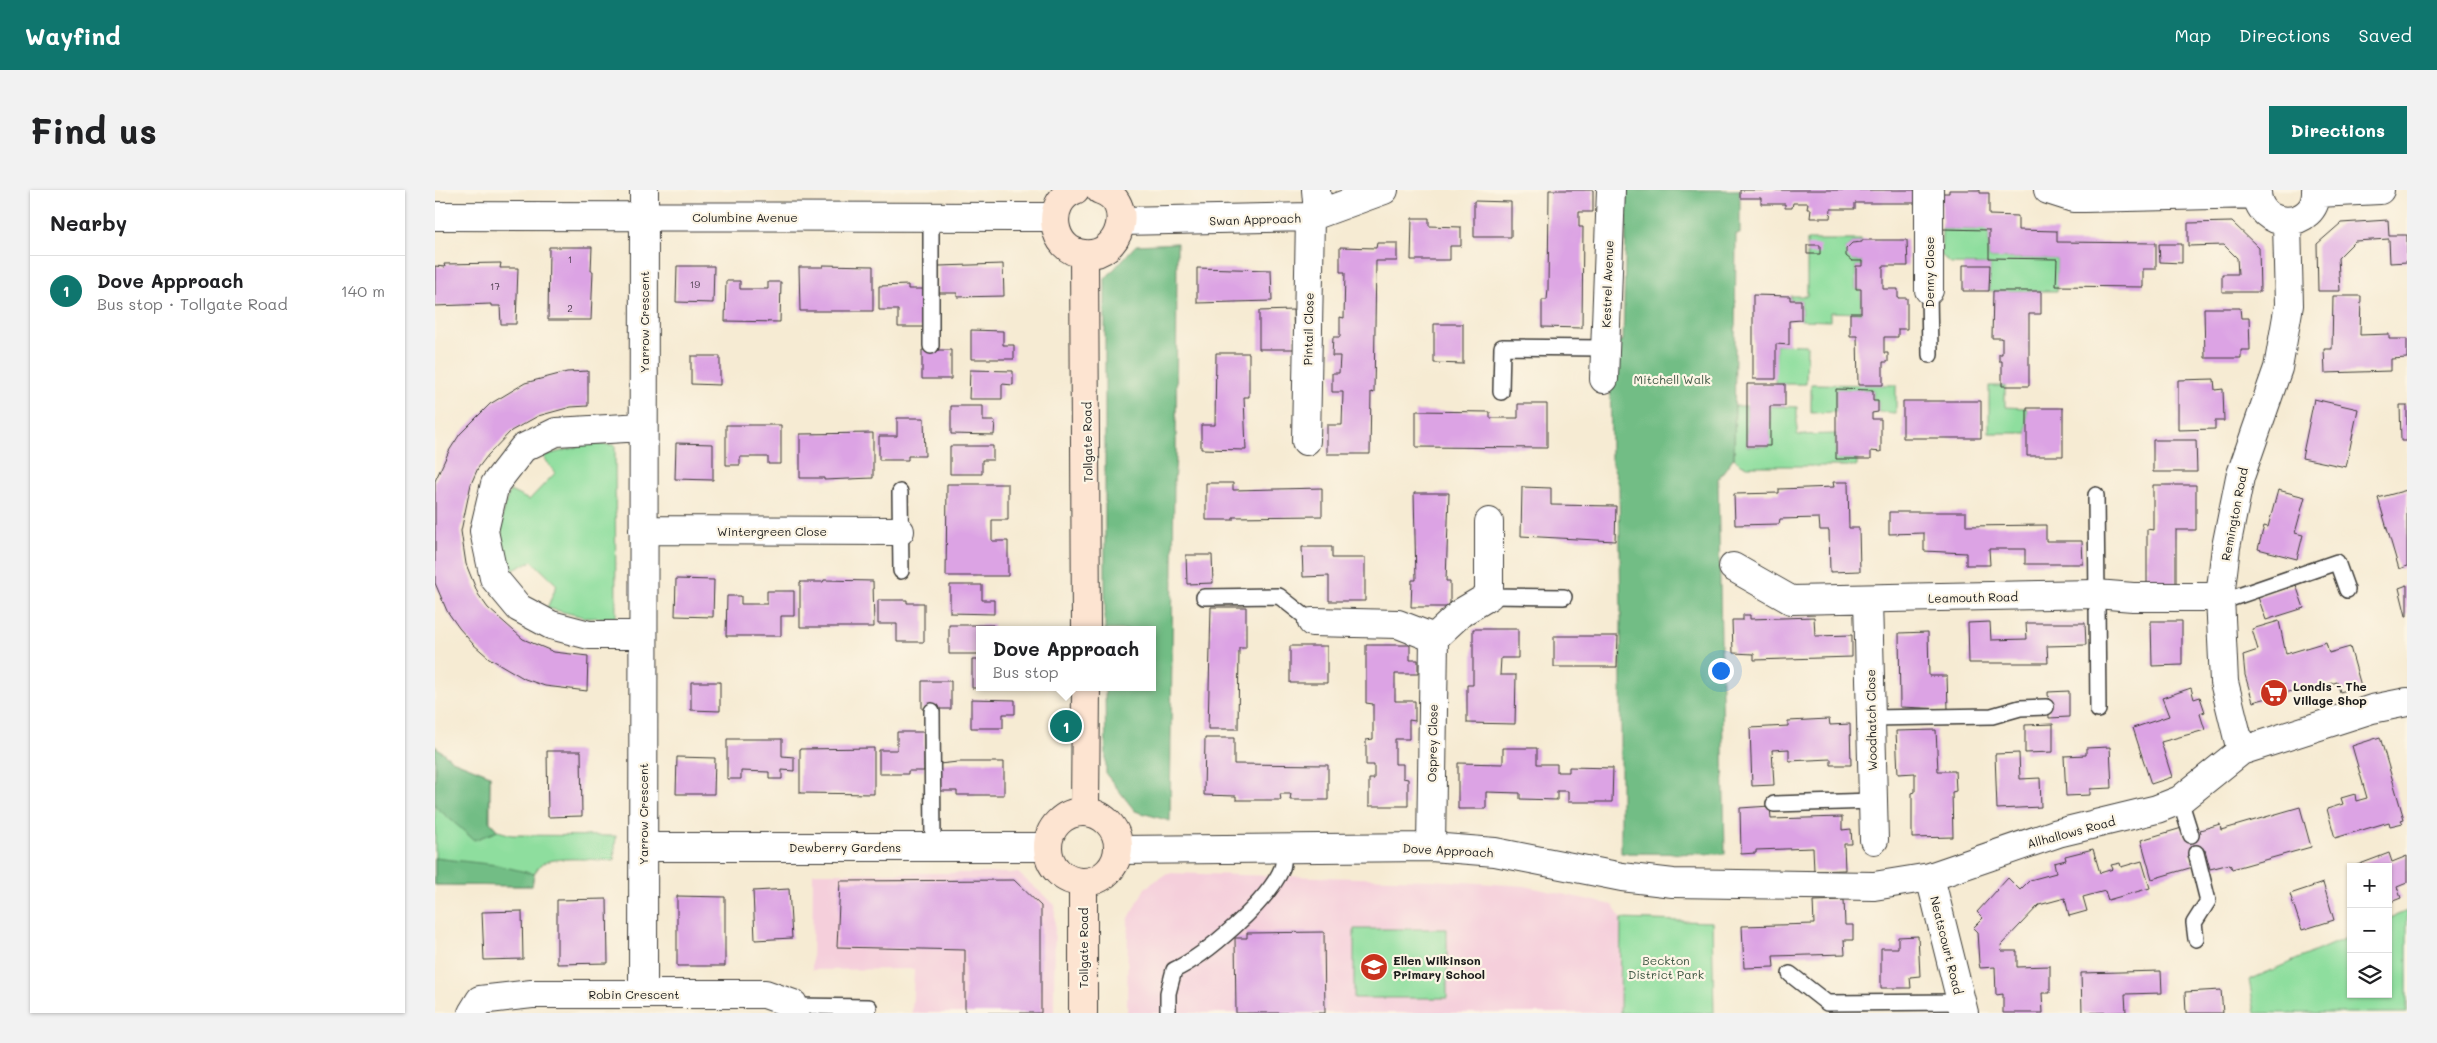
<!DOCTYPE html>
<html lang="en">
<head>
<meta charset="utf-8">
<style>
  :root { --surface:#fff; --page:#f2f2f2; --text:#202124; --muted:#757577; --line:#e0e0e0; --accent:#0f766e }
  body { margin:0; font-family:Mali,sans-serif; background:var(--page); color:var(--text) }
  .controls { position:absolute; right:15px; bottom:15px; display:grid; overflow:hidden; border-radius:0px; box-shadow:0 1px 4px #0004 }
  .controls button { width:45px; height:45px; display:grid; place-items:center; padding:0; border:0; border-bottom:1px solid var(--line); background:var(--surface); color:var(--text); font:25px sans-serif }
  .you { position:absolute; left:1285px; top:480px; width:18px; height:18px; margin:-12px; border:4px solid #fff; border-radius:50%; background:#1a73e8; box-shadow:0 0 0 8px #1a73e833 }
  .badge { display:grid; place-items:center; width:32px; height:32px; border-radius:50%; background:var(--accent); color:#fff; font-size:16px; font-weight:700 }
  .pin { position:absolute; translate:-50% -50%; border:2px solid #fff; box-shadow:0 1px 5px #0006 }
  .popup { position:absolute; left:541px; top:436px; width:180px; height:65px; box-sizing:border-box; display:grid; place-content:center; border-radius:0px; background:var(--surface); filter:drop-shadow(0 1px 4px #0005); font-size:16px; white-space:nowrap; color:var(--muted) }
  .popup b { font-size:19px; color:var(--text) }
  .popup::after { content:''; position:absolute; left:50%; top:100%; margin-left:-10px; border:10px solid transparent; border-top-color:var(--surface) }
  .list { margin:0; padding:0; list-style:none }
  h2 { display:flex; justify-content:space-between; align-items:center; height:65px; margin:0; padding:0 20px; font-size:21px }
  h2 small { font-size:16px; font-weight:400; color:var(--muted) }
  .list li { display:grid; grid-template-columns:32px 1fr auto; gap:15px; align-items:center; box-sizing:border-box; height:70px; padding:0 20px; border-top:1px solid var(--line) }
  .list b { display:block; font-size:19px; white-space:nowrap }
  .list p { margin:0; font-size:16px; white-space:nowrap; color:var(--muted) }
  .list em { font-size:16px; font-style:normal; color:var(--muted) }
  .icon { flex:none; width:28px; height:28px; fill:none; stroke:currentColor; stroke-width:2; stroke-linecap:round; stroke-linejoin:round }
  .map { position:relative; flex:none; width:1972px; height:823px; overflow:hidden; border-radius:0px }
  header { display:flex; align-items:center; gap:30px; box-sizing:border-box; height:70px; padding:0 25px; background:var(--accent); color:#fff }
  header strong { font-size:24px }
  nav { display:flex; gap:28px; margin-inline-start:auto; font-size:18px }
  .intro { display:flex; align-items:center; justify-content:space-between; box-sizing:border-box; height:120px; padding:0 30px }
  h1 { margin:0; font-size:35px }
  .button { padding:12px 22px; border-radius:0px; background:var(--accent); color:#fff; font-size:18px; font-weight:700 }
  main { display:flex; gap:30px; padding:0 30px }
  aside { flex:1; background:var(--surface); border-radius:0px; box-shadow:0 1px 4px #0004 }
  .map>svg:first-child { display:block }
  .built { fill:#f5cfdb }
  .green { fill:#8ede9e; stroke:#557d5d }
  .forest { fill:#72bd85; stroke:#476c50 }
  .building { fill:#dca3e4 }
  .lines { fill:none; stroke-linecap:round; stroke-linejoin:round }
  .lane-casing { stroke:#3d3b37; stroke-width:18 }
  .street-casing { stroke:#3d3b37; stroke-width:30 }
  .secondary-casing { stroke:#3d3b37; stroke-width:30 }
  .lane { stroke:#fff; stroke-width:15 }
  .street { stroke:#fff; stroke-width:28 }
  .secondary { stroke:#fde4d1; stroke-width:28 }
  .labels { text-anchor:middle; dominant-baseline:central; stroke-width:4.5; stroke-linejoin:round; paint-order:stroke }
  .number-label { font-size:10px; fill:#4c3e4e }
  .street-label { font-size:12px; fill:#1c1c1c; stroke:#fcf5e5 }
  .park-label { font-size:12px; fill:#3e5643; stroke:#fcf5e5 }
  .poi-label { font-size:12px; font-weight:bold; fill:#1c1c1c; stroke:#fcf5e5; text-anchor:start }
</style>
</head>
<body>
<header>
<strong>Wayfind</strong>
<nav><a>Map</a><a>Directions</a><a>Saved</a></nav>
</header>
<div class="intro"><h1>Find us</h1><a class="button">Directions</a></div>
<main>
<aside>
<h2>Nearby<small></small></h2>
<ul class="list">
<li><span class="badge">1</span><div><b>Dove Approach</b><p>Bus stop · Tollgate Road</p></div><em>140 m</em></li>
</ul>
</aside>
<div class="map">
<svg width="1972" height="823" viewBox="0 0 1972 823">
  <rect width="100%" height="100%" fill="#fcf5e5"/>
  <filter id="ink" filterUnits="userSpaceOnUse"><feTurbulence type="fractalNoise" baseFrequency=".02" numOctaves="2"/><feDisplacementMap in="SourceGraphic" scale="10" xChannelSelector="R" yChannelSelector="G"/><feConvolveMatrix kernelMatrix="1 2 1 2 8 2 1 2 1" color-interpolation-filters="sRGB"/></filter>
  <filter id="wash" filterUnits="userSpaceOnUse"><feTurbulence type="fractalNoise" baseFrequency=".0096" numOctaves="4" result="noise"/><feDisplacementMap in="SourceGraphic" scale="20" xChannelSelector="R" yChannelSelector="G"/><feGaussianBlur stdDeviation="1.12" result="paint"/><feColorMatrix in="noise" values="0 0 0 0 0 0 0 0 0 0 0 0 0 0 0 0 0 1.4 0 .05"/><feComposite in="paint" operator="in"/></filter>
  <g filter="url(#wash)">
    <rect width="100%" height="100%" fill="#f6ebd3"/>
    <!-- built -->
    <path class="built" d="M378,683H583L620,715L619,823H477L479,779L377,780Z
      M732,683L998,690L1090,696L1178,715L1186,729L1185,823H692L693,730L710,698Z"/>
    <!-- green -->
    <path class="green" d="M1507,39L1554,40V68L1622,69V101H1554L1555,75L1516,74L1506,65Z
      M1372,50H1427V52L1417,53L1411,59L1417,71H1427V76H1421V99H1426V123L1395,122V131L1366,130V110H1355V106H1372Z
      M1341,154L1372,155L1371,194H1340Z
      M1376,194L1461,195V223L1443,222V211H1438V200L1401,199V222L1376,223Z
      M1554,196H1570V217L1592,218V243H1554Z
      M1300,216H1312V256H1335V216L1362,217V245L1401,244V269H1422V276H1312L1305,274L1299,267Z
      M153,254L180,255L181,427L153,428L112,418L122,395L97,371L76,381C64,352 63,330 75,301L94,310L120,283L108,266Z
      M0,556L17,570L55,585V632L63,641L77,645L181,646L179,671C164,670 116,665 106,675C99,681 98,688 97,696L0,695Z
      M1972,721V823H1820L1814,790L1916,746V804H1953V729Z
      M1186,729L1277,732L1279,823H1185Z
      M919,739H1012V808H919Z"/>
    <!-- forest -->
    <path class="forest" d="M1192,0H1305V44H1301L1299,267L1283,289L1290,664L1186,663V427L1184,295L1176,269L1175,150L1188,151Z
      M742,53L741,268L739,291L735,631L700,621L671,584L670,497H717V440H670V89L701,55Z
      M0,556L17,570L55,585L54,631L63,641L39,650L0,616Z
      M0,668L62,675L99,684L97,696L0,695Z"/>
    <g id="blocks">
      <!-- building -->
      <path class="building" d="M1114,0H1158V22H1144V37H1148L1147,138L1107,137V110H1112L1113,99Z
        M1305,0H1481V13H1420V19H1396L1395,28H1375L1376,19H1372L1373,13H1358L1357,18H1350V14H1326V8H1305Z
        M1514,0H1545V3H1554V25L1583,26V40L1622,41V52L1721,53V79H1708V97L1621,96L1622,69L1554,68V40L1507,39V3H1514Z
        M1039,11L1076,12V47H1039Z
        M977,28H994V36L1026,37V56H1015V70H976Z
        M1953,30L1954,45H1972V72L1955,73L1954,49L1920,51L1903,68L1905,101H1883L1882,54L1906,33Z
        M1797,32L1824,58L1825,102H1787V84H1803L1802,68L1789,55L1753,56V33Z
        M1427,50H1472L1473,76H1448V99H1463V108H1472V139H1463V147H1449V163H1453V172H1448V195H1423L1422,146H1415V123H1426V99H1421V76H1427V71H1417L1411,66V59L1417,53L1427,52Z
        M942,53H962V71H941L939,203L936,202L935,264H892V235H907L908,202H897V183H904L905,166H897L898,147H905V127L909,128L910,82H905V57L941,58Z
        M1724,54H1747V73L1725,72Z
        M1372,55H1385V64H1372Z
        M114,57H157L156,81H158L156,130H113Z
        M66,73L65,78H83L81,134H66L65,116H56V114L0,116V76L10,77L9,74Z
        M568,74L569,106L522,107V103H504V76Z
        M388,75L438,76V121H365L364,77H388Z
        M1528,75H1555L1554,101H1528Z
        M242,76H279L278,113L241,112Z
        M762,78L836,80L837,111L762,113Z
        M291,91H305V99H333V92H346L345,132L290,131Z
        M473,95V99H489L490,137H463V120H444V96Z
        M1558,101H1606V124H1594V196H1567V171H1564V164H1567V148H1557Z
        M1318,105L1355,106V110H1366V130L1354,131V155L1341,154V189H1318Z
        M1898,106H1926L1925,145L1954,144V149H1972V168L1956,169V181L1890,183L1889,159H1897Z
        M1769,118H1805L1806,128H1814L1815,160H1806V168H1770Z
        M858,120L859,159H824V121Z
        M999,134H1028V174L999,173Z
        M536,140L568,141V155H579V169H536Z
        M487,160H516V189H487Z
        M781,163H814V207H809L811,260L766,259V235H780Z
        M256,166H285V195L256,194Z
        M535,180L578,181V195L567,194V209H534Z
        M153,181V216L136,217L103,226L76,241L53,265L43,278L36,294L26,341L31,374L43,404L53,418L88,449L119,462L153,466L152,501L110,496L90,489L54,468L38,454L24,438L12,421L0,393V291L14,261L25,244L55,214L90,193L132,182Z
        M1779,189L1780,200L1788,199L1789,231H1780V239L1743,240V190Z
        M1312,194H1350V216H1335V256H1312Z
        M1401,199L1438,200V211H1443V222L1437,223V229H1446V262L1436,261V269H1401Z
        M1879,209L1923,219L1911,277L1867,268Z
        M1468,211H1546V248H1468Z
        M1083,214H1112V258L981,257V221L1055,222V228H1083Z
        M1965,215H1972V251H1966Z
        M516,216H548V231H560L559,245L516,244Z
        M1592,218H1628V266H1592Z
        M462,228H489L490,266H473V270H444V246H462Z
        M291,235H346V274H333V267H305V275H291Z
        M438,243V288L389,290V288H365V244Z
        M1718,250H1761L1762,282H1718Z
        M241,253L278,254V290L240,289Z
        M515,256H558V270H547V284H515Z
        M1398,292H1413L1414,338H1424L1425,381L1395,382L1394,340H1385L1384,328L1345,329L1344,334L1300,335L1299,304L1344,303V299L1399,297Z
        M771,293H798V300L887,298V326L798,327V330H771Z
        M512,294H573V330H557V351H573V386H511Z
        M1718,295H1761V340H1741V395L1712,394V339L1718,340Z
        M1087,297L1116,298V315L1181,316L1180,351L1086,346Z
        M1843,300L1870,307L1860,343L1868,345L1862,369L1823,359L1829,336L1833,337Z
        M1972,300V376L1964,379L1943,308Z
        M979,303H1014L1011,391H1015V417H976L977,390H981Z
        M1454,322H1531V336L1611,335V351H1647L1648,374H1590V359H1554L1555,375H1531V363L1489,361V343L1454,344Z
        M867,357H897V368H930V411H894V386L868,387Z
        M751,365H777L778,393L752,394Z
        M241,389L279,390L278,427L240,426Z
        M389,390L438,391L439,437H365V392H388Z
        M515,395H547V410H559V424L515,423Z
        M1861,395L1869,418L1831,430L1823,407Z
        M1972,395V426H1971L1964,398Z
        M332,401H359V426H346V446H291L292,406H306V414H332Z
        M443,410H472V413H489V452H462V434H443Z
        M776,417H811V458H804L803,539H773Z
        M1308,425H1315V429L1379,427L1380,446L1417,445V467L1319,470V464L1298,463L1297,430H1308Z
        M1716,431H1747V475L1717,476Z
        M1844,431L1851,464L1891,452L1894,463L1915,457L1926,496L1905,502L1902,492L1862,503L1861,500L1818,512L1810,485L1808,465L1823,460L1817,439Z
        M1555,432L1556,450L1592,449L1591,433H1650L1651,455L1612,456L1613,473H1534L1533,433Z
        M514,435H558V440H545V464H514Z
        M1038,439H1083V468H1066L1065,485H1081L1080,534L1032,533V495H1038Z
        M1493,442L1494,486H1512L1513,519L1465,517L1464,443Z
        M1119,446H1183L1182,477H1119Z
        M931,455H975V470H983V484H960V511H980V531L974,530V549H960V574H968V588L973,589V616H934V589H939V575H931V550L938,549V514L931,513Z
        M855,456H892V493H855Z
        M537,470H545V498H537Z
        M487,491H516V519H487Z
        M256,492H285V521L256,520Z
        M1756,498L1759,509L1765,507L1770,522L1765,524L1770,540L1726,552L1737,587L1716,594L1698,538L1734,526L1727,508Z
        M1634,501V527L1614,528L1613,502Z
        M536,509L580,510V524H568V538H536Z
        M1394,529L1395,535L1415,534L1416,575H1396V569L1354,571V559L1337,560L1339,595L1317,596L1315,538L1353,536V531Z
        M1618,534V562L1590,563V535Z
        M1501,540L1503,581H1520L1521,601L1517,602L1518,647L1477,648V603L1480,602V583L1463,584L1461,541Z
        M462,542H489V581H473V584H444V560H462Z
        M1945,547L1969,629L1966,630L1968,633L1955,636L1954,632L1900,648L1892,619L1908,614L1906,608L1920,604L1921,611L1932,608L1917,556Z
        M770,548H799V574L893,575V610H855L856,604H845L846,610H801V606L769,605Z
        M292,549H347V566L359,567V581L347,580V589H334V582L306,581V589H292Z
        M1675,557L1677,598L1655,599V605L1631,606L1629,566L1651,565V558Z
        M439,558V604L365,603V559Z
        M1068,558H1102V574H1122V582H1134V577L1178,578L1177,612H1133V601H1122V610L1085,609V603L1051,602V619H1023V573L1068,574Z
        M112,561H146L147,626L113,627Z
        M1584,563L1585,589L1605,588L1606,617L1562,619L1560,564Z
        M242,567L280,568L279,604H241Z
        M523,572H569V605H522V601H504V574Z
        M1335,616L1336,629L1407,627V640L1416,639L1417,654H1409L1410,680L1379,681L1378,658L1321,660V663L1306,664L1305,618Z
        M1865,617L1876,657L1797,679L1795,674L1775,679L1770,660L1754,665L1758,677L1717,689L1706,650L1747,638L1750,647L1766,643L1765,640L1785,634L1786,640Z
        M1658,659L1665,683L1678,679L1676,675L1685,673L1686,677L1707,671L1715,698L1673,710L1670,701L1648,707L1652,721L1634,726L1630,708L1604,715L1566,755L1567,761H1582V777L1615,776V803H1607L1608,823H1568V804L1561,805L1560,777L1545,778L1544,773L1542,742L1538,738L1548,728L1542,722L1573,688L1585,700L1595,690L1621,683L1619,673L1631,670L1630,666Z
        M1954,663L1957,672L1972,666V693L1962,697L1966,708L1953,713V677H1917Z
        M579,690L606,716V823H530V760L402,757L405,691Z
        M1888,693L1899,730L1867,740L1855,704Z
        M354,699L357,748L320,750L318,701Z
        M242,706L290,707V776H242Z
        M172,709L173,773L122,774V710Z
        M1409,710L1410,735H1418V750H1409L1410,764L1338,766L1339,777L1309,778L1307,736L1379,734L1378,711Z
        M87,721L88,769L49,770L47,722Z
        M889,742L890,823H801L800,748H812V743Z
        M1483,746L1485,786L1475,787L1476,798H1446V758H1463V747Z
        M1726,781L1727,803L1690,804L1691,822L1647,823L1646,783Z
        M1786,800L1788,823H1751L1750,802Z"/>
    </g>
  </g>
  <g filter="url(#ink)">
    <use href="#blocks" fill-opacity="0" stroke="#3d3b37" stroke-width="1"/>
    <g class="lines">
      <!-- lane casing -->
      <g class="lane-casing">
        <path id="lane" d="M496,27V156
          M1494,100L1495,165
          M1066,202L1067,157L1170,158
          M465,302L466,381
          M1661,305L1663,520
          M1054,406L1129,407
          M769,407L844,406L877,432
          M1786,412L1902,372L1912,400
          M497,521L498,657
          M1436,528L1557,526L1585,518L1611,517
          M1745,610L1756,645
          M1339,614L1438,611
          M1761,749L1759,733L1773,711L1761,663
          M1355,784L1392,813L1526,812
          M359,816L434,817
          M733,823V803L739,780C770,766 834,711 847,678C849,673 848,665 849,659"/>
      </g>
      <!-- street casing -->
      <g class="street-casing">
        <path id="street" d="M881,0L883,23
          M1494,0V100
          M1613,0L1638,8H1649L1822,4
          M1822,0C1821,41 1883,41 1881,0
          M1882,3L1945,0
          M0,26L619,27
          M686,31L875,27L949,0
          M1169,189L1176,0
          M871,251L875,27
          M208,340L465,341
          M1298,377L1356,410L1661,404L1698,407H1785
          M1433,409L1439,650
          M877,432L963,434L999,448L996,657
          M208,445H154L116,435L84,418L59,388L49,341L60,294L88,258L121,242L208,237
          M999,448L1027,422L1054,406V332
          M1806,561L1789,492L1785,407L1791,357L1805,287L1843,178L1854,115L1852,32
          M208,657H612
          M684,660L996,657L1060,662L1187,687L1238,693L1439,696L1495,687L1623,643L1722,619L1745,610L1806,561L1937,519L1972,512
          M1495,687L1529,823
          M208,804L209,0
          M37,823L45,810L97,804H330L358,814L360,823"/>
      </g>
      <!-- secondary casing -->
      <g class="secondary-casing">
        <path id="secondary" d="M640,0C609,12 616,61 649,64C686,68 701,11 665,0
          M649,64L651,440
          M650,621L651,497
          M613 657a35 35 0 1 1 70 0a35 35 0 1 1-70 0Z
          M648,693V823"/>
      </g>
      <!-- lane -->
      <use href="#lane" class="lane"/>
      <!-- street -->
      <use href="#street" class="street"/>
      <!-- secondary -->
      <use href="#secondary" class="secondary"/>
    </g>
  </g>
  <!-- icons -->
  <defs>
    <g id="supermarket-disc" transform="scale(1.4375)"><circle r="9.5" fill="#c8321e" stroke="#fcf5e5"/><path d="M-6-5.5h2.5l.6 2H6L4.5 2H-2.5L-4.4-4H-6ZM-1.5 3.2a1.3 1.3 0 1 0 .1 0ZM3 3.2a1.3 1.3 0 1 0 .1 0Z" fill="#fff"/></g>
    <g id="school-disc" transform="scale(1.4375)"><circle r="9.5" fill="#c8321e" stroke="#fcf5e5"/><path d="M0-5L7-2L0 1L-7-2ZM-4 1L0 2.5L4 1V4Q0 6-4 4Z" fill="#fff"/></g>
  </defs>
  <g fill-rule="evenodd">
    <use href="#supermarket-disc" x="1839" y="503"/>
    <use href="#school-disc" x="939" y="777"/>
  </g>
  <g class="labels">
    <!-- number labels -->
    <g class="number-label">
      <text x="135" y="69">1</text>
      <text x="260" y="94">19</text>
      <text x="60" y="96">17</text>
      <text x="135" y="118">2</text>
    </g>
    <!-- street labels -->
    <g class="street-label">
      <text x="310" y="27">Columbine Avenue</text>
      <text transform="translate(820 29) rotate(-2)">Swan Approach</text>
      <text transform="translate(1494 82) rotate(-90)">Denny Close</text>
      <text transform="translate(1172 94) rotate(-88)">Kestrel Avenue</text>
      <text transform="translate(209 132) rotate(-90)">Yarrow Crescent</text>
      <text transform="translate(873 139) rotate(-89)">Pintail Close</text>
      <text transform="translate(652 252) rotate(-91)">Tollgate Road</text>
      <text transform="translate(1799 324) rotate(-79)">Remington Road</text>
      <text x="337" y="341">Wintergreen Close</text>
      <text transform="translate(1538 407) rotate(-1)">Leamouth Road</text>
      <text transform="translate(1436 530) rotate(-91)">Woodhatch Close</text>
      <text transform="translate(997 553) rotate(-89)">Osprey Close</text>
      <text transform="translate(208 624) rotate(-90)">Yarrow Crescent</text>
      <text transform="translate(1636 642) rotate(-15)">Allhallows Road</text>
      <text x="410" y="657">Dewberry Gardens</text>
      <text transform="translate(1013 660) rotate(3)">Dove Approach</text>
      <text transform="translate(1512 755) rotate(76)">Neatscourt Road</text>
      <text transform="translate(648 758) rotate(-90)">Tollgate Road</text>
      <text x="199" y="804">Robin Crescent</text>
    </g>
    <!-- park labels -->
    <g class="park-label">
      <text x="1237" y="189">Mitchell Walk</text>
      <text x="1231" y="770">Beckton<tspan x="1231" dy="14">District Park</tspan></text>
    </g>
    <!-- poi labels -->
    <g class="poi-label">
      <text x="1858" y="496">Londis - The<tspan x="1858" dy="14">Village Shop</tspan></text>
      <text x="958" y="770">Ellen Wilkinson<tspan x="958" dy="14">Primary School</tspan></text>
    </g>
  </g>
</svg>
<div class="controls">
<button>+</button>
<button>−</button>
<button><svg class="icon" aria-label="layers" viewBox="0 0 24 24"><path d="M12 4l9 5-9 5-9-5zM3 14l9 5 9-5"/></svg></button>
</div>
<div class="you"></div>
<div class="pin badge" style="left:631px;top:536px">1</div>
<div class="popup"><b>Dove Approach</b>Bus stop</div>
</div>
</main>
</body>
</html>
